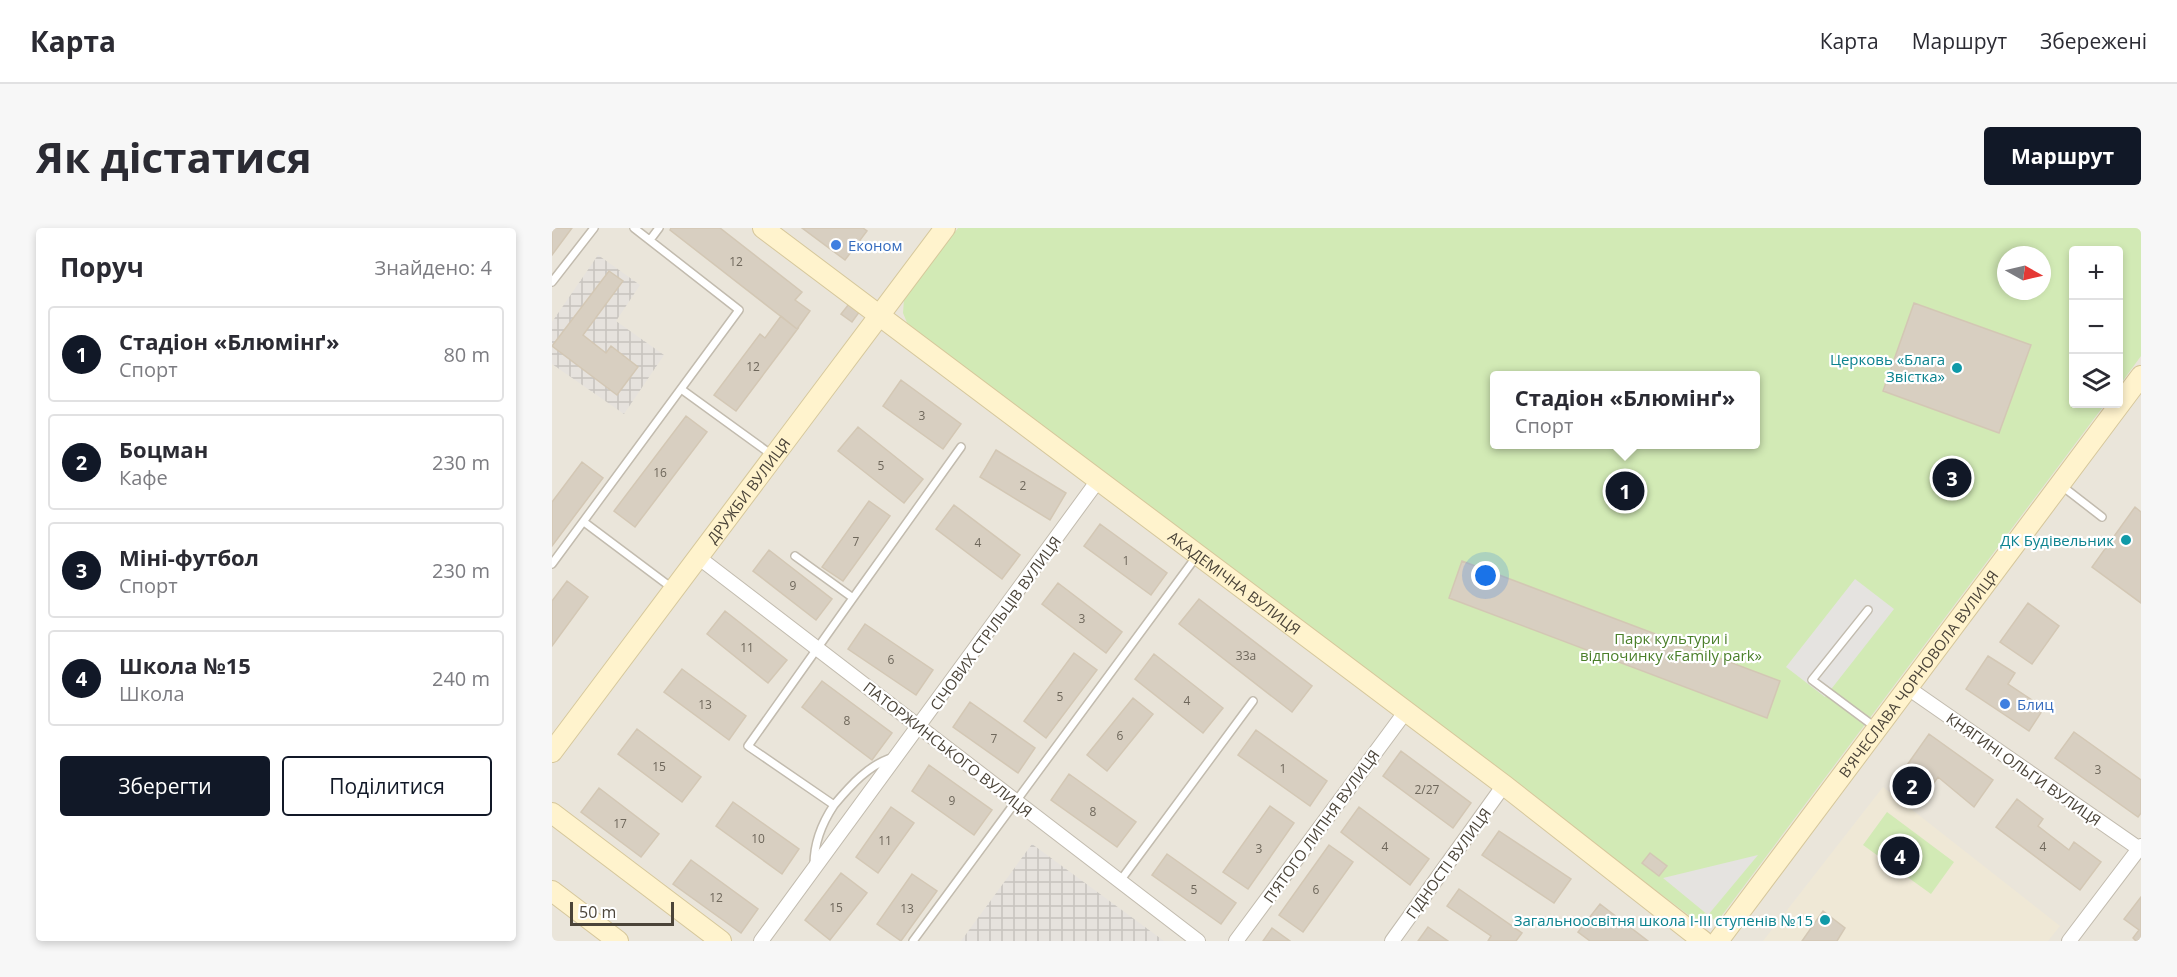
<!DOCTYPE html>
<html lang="uk">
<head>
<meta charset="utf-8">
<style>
  :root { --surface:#fff; --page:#f7f7f7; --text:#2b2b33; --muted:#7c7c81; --line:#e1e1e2; --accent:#111827 }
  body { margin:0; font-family:"Open Sans",sans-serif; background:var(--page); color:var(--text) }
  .controls { position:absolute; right:18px; top:18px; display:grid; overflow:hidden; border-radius:6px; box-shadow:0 3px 9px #0003 }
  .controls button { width:54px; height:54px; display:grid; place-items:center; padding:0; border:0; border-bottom:2px solid var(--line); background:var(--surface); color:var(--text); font:30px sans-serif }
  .compass { position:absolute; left:1445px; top:18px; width:54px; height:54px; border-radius:50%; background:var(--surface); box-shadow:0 3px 9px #0003; rotate:98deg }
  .scale { position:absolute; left:18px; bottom:15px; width:104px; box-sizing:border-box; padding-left:6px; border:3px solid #4b4439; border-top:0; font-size:16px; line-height:21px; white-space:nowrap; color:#4b4439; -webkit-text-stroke:4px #fff; paint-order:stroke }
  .you { position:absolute; left:934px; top:348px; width:21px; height:21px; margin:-15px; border:4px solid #fff; border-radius:50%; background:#1a73e8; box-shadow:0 0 0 9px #1a73e833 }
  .badge { display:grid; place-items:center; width:39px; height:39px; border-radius:50%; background:var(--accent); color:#fff; font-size:20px; font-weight:700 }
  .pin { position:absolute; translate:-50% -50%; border:3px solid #fff; box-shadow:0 2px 6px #0006 }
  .popup { position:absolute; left:938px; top:143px; width:270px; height:78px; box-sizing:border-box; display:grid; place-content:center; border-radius:6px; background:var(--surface); filter:drop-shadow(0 2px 4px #0005); font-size:20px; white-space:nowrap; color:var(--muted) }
  .popup b { font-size:22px; color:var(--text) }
  .popup::after { content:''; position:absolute; left:50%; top:100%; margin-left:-12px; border:12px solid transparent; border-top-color:var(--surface) }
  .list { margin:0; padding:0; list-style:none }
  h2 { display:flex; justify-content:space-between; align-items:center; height:78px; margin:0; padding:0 24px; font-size:26px }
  h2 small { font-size:20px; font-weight:400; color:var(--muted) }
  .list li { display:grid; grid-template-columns:39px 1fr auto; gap:18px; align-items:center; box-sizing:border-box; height:96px; margin:0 12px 12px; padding:0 12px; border:2px solid var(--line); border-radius:6px }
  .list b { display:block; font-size:22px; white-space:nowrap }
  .list p { margin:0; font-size:20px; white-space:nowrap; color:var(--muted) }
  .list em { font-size:20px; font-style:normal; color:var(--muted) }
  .actions { display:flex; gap:12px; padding:18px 24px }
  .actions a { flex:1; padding:14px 0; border:2px solid var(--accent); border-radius:6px; text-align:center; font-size:21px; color:var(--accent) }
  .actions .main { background:var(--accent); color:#fff }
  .icon { flex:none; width:33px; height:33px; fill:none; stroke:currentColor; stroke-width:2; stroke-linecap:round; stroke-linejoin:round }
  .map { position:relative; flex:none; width:1589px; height:713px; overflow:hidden; border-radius:6px }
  header { display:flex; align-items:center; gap:36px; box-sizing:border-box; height:84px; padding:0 30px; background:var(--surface); border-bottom:2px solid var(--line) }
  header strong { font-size:28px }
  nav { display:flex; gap:33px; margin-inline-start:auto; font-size:21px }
  .intro { display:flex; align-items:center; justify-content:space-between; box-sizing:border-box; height:144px; padding:0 36px }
  h1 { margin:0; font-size:42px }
  .button { padding:15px 27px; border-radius:6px; background:var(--accent); color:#fff; font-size:21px; font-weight:700 }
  main { display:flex; gap:36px; padding:0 36px }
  aside { flex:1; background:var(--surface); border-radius:6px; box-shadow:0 3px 9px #0003 }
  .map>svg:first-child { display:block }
  .residential { fill:#eae5da; fill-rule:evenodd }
  .industrial { fill:url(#industrial-grid) }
  .education { fill:#efe8d6 }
  .park { fill:#d2eab5; fill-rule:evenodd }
  .parking { fill:#e5e3e0 }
  .building { fill:#d8cfc1; stroke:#d3c7b4; stroke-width:1.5 }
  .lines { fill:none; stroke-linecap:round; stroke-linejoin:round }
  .lane-casing { stroke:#c2bbae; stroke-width:10 }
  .street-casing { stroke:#c2bbae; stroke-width:16 }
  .secondary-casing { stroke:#d6c79b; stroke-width:22 }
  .lane { stroke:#fff; stroke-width:7 }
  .street { stroke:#fff; stroke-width:14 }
  .secondary { stroke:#fff3cd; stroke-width:20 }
  .shop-dot { fill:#3f7fe0; stroke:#fff; stroke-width:2 }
  .culture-dot { fill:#0f9aa8; stroke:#fff; stroke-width:2 }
  .labels { text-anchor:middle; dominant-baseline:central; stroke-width:4.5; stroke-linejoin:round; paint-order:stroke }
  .number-label { font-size:12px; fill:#6e675b }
  .shop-label { font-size:15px; fill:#366cbe; stroke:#fff; text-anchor:start }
  .culture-label { font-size:15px; fill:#0d838f; stroke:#fff; text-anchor:end }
  .street-label { font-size:15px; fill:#4b4439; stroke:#fff }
  .park-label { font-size:15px; fill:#4a7f2a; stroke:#fff }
</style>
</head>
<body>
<header>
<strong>Карта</strong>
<nav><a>Карта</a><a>Маршрут</a><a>Збережені</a></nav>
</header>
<div class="intro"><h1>Як дістатися</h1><a class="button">Маршрут</a></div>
<main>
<aside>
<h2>Поруч<small>Знайдено: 4</small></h2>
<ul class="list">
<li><span class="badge">1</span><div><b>Стадіон «Блюмінґ»</b><p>Спорт</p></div><em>80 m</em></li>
<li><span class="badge">2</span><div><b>Боцман</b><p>Кафе</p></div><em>230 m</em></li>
<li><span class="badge">3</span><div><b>Міні-футбол</b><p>Спорт</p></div><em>230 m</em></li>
<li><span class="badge">4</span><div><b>Школа №15</b><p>Школа</p></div><em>240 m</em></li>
</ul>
<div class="actions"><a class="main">Зберегти</a><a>Поділитися</a></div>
</aside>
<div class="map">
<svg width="1589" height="713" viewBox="0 0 1589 713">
  <defs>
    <pattern id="industrial-grid" width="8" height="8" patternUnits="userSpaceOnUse" patternTransform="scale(1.5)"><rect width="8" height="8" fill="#e6e2dd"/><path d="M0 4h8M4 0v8" fill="none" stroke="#c7c3be"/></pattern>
  </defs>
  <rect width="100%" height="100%" fill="#f6f3ec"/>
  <!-- residential -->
  <path class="residential" d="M0,0H1589V713H0ZM1522,22H1566V176H1522ZM1454,27H1490V63H1454ZM942,148H1204V216H942Z"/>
  <!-- industrial -->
  <path class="industrial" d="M46,27L88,57L64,93L112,127L72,186L0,136V94Z
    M480,616L612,713H409Z"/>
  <!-- education -->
  <path class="education" d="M1331,559L1508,698L1496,713H1211Z"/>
  <!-- park -->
  <path class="park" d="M406,0H1589V128L1567,158L1566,22H1522V176H1553L1165,694L1156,687L1147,695L356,97L351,85L352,71ZM1454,27H1490V63H1454ZM942,148H1204V216H942Z
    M1335,584L1402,634L1379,666L1311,617Z"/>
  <!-- parking -->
  <path class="parking" d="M1303,351L1342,381L1273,469L1234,439Z
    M1206,627L1156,687L1111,650Z"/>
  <!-- building -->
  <path class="building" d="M0,0H20L0,27Z
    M119,0H168L250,64L243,72L258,83L245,101L118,2Z
    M250,0H311L315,3L293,32Z
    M57,43L71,53L31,107L54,125L59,118L86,139L65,167L0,118Z
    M1362,75L1479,117L1447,205L1331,163Z
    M297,76L308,83L300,94L289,86Z
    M229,88L245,101L247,99L184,183L162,167L208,106L213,110Z
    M349,152L409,196L391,221L331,178Z
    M134,188L155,204L83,299L62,283Z
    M306,199L371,251L352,275L286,223Z
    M444,222L514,265L498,292L428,249Z
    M30,234L51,250L0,318V274Z
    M317,273L338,288L291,353L270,339Z
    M402,277L468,327L450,351L384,301Z
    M1583,279L1589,284V375L1540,339Z
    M548,296L615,345L599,367L532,318Z
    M217,322L280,371L264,392L201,343Z
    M910,333L1228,453L1215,490L897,370Z
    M15,353L36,369L0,418V373Z
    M506,355L570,404L554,425L490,376Z
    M647,371L760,458L740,484L627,396Z
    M1476,375L1507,398L1480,436L1448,414Z
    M173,383L235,432L216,455L155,406Z
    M313,396L381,442L364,467L296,421Z
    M522,425L545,442L494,510L472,493Z
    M602,426L671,480L651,505L583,451Z
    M1436,428L1463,445L1456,456L1492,480L1477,503L1414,461Z
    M130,441L194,488L177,512L112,464Z
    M270,453L340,505L320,532L250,479Z
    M581,470L601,486L555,543L535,527Z
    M418,474L483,520L466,545L401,499Z
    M85,501L149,549L130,574L66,526Z
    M704,502L775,553L758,578L686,527Z
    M1522,504L1589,552V585L1586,589L1503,530Z
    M1377,506L1441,552L1422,579L1386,549L1379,559L1353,540Z
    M849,523L919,575L901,600L831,548Z
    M377,537L440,582L422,607L360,563Z
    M1353,540L1379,559L1367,576L1341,557Z
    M517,546L584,594L565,619L499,572Z
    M47,560L107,606L89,629L29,584Z
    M1465,571L1491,591L1486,598L1517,622L1522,614L1549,634L1528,662L1444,599Z
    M181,574L247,621L230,646L164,598Z
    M718,578L742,595L696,661L671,644Z
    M339,579L362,595L326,645L304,629Z
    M807,579L877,631L858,657L789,604Z
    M947,603L1019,651L1002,675L930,627Z
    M777,617L801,634L751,704L727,687Z
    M1098,625L1115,638L1107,648L1090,635Z
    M615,626L684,675L669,696L600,647Z
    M139,632L206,681L189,705L121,656Z
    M289,645L315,665L278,712L253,692Z
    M360,646L385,663L349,713L325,696Z
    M907,661L970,705L964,713H936L939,708L895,678Z
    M1589,669V713H1584L1581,710L1587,702L1572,691Z
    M1048,676L1096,713H1038L1026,704Z
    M1271,683L1293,700L1285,713H1250Z
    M876,699L896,713H866Z
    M720,700L738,713H711Z"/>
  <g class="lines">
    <!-- lane casing -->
    <g class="lane-casing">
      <path id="lane" d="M98,12L107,0
        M0,54L42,0
        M129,161L220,227
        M1510,258L1550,289
        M32,294L120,360
        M243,328L301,370L196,518L282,577C298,558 317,536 342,529
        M0,336L187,82L82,0
        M301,370L409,219
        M1316,382L1260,452L1323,499
        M262,637C262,615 270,595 282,577
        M568,653L701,473
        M361,713L644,329"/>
    </g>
    <!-- street casing -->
    <g class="street-casing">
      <path id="street" d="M146,329L646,713
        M1356,460L1589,622
        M209,713L547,251
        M684,713L854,483
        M840,713L952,557
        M1517,713L1589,618"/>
    </g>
    <!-- secondary casing -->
    <g class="secondary-casing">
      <g id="secondary">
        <path id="s1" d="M211,0L952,557L1151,713"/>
        <path id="s2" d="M0,524L393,0"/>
        <path d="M0,585L169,713"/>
        <path d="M0,663L66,713"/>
        <path id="s3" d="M1166,713L1589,148"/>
      </g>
    </g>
    <!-- lane -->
    <use href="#lane" class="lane"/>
    <!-- street -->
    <use href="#street" class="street"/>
    <!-- secondary -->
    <use href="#secondary" class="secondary"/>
  </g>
  <!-- markers -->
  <g class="shop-dot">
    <circle cx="284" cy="17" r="6"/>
    <circle cx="1453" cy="476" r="6"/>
  </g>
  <g class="culture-dot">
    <circle cx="1405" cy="140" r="6"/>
    <circle cx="1574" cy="312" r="6"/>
    <circle cx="1273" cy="692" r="6"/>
  </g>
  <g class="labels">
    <!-- number labels -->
    <g class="number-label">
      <text x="184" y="33">12</text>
      <text x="201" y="138">12</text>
      <text x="370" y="187">3</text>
      <text x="329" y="237">5</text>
      <text x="108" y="244">16</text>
      <text x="471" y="257">2</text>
      <text x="304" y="313">7</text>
      <text x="426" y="314">4</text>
      <text x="574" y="332">1</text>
      <text x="241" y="357">9</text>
      <text x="530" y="390">3</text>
      <text x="195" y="419">11</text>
      <text x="694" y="427">33а</text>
      <text x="339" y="431">6</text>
      <text x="508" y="468">5</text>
      <text x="635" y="472">4</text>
      <text x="153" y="476">13</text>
      <text x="295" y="492">8</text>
      <text x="568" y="507">6</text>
      <text x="442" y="510">7</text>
      <text x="107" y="538">15</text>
      <text x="731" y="540">1</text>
      <text x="1546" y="541">3</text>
      <text x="875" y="561">2/27</text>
      <text x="400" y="572">9</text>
      <text x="541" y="583">8</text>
      <text x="68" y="595">17</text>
      <text x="206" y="610">10</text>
      <text x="333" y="612">11</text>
      <text x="833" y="618">4</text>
      <text x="1491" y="618">4</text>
      <text x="707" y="620">3</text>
      <text x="642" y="661">5</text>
      <text x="764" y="661">6</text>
      <text x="164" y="669">12</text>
      <text x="284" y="679">15</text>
      <text x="355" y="680">13</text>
    </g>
    <!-- shop labels -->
    <g class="shop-label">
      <text x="296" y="17">Економ</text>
      <text x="1465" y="476">Блиц</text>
    </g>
    <!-- culture labels -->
    <g class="culture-label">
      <text x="1393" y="131">Церковь «Блага<tspan x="1393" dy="17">Звістка»</tspan></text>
      <text x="1562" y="312">ДК Будівельник</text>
      <text x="1261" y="692">Загальноосвітня школа І-ІІІ ступенів №15</text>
    </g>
    <!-- street labels -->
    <g class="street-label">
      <text stroke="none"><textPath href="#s2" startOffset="327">ДРУЖБИ ВУЛИЦЯ</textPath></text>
      <text stroke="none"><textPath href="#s1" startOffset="590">АКАДЕМІЧНА ВУЛИЦЯ</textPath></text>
      <text transform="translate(443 395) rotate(-54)">СІЧОВИХ СТРІЛЬЦІВ ВУЛИЦЯ</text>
      <text stroke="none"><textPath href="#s3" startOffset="334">В'ЯЧЕСЛАВА ЧОРНОВОЛА ВУЛИЦЯ</textPath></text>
      <text transform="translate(396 521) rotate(38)">ПАТОРЖИНСЬКОГО ВУЛИЦЯ</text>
      <text transform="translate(1472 541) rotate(35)">КНЯГИНІ ОЛЬГИ ВУЛИЦЯ</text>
      <text transform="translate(769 598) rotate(-54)">П’ЯТОГО ЛИПНЯ ВУЛИЦЯ</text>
      <text transform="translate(896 635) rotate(-54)">ГІДНОСТІ ВУЛИЦЯ</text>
    </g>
    <!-- park labels -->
    <g class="park-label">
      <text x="1119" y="410">Парк культури і<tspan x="1119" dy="17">відпочинку «Family park»</tspan></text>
    </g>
  </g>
</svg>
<div class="controls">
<button>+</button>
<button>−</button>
<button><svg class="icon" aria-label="layers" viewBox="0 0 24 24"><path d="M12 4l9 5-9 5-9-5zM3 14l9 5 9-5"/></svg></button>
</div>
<svg class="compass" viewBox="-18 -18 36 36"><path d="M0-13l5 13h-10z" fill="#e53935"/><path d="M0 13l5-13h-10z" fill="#7c7c81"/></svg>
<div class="scale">50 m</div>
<div class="you"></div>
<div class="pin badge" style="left:1073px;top:263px">1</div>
<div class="popup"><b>Стадіон «Блюмінґ»</b>Спорт</div>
<div class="pin badge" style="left:1360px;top:558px">2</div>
<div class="pin badge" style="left:1400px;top:250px">3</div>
<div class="pin badge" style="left:1348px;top:628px">4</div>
</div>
</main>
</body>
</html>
